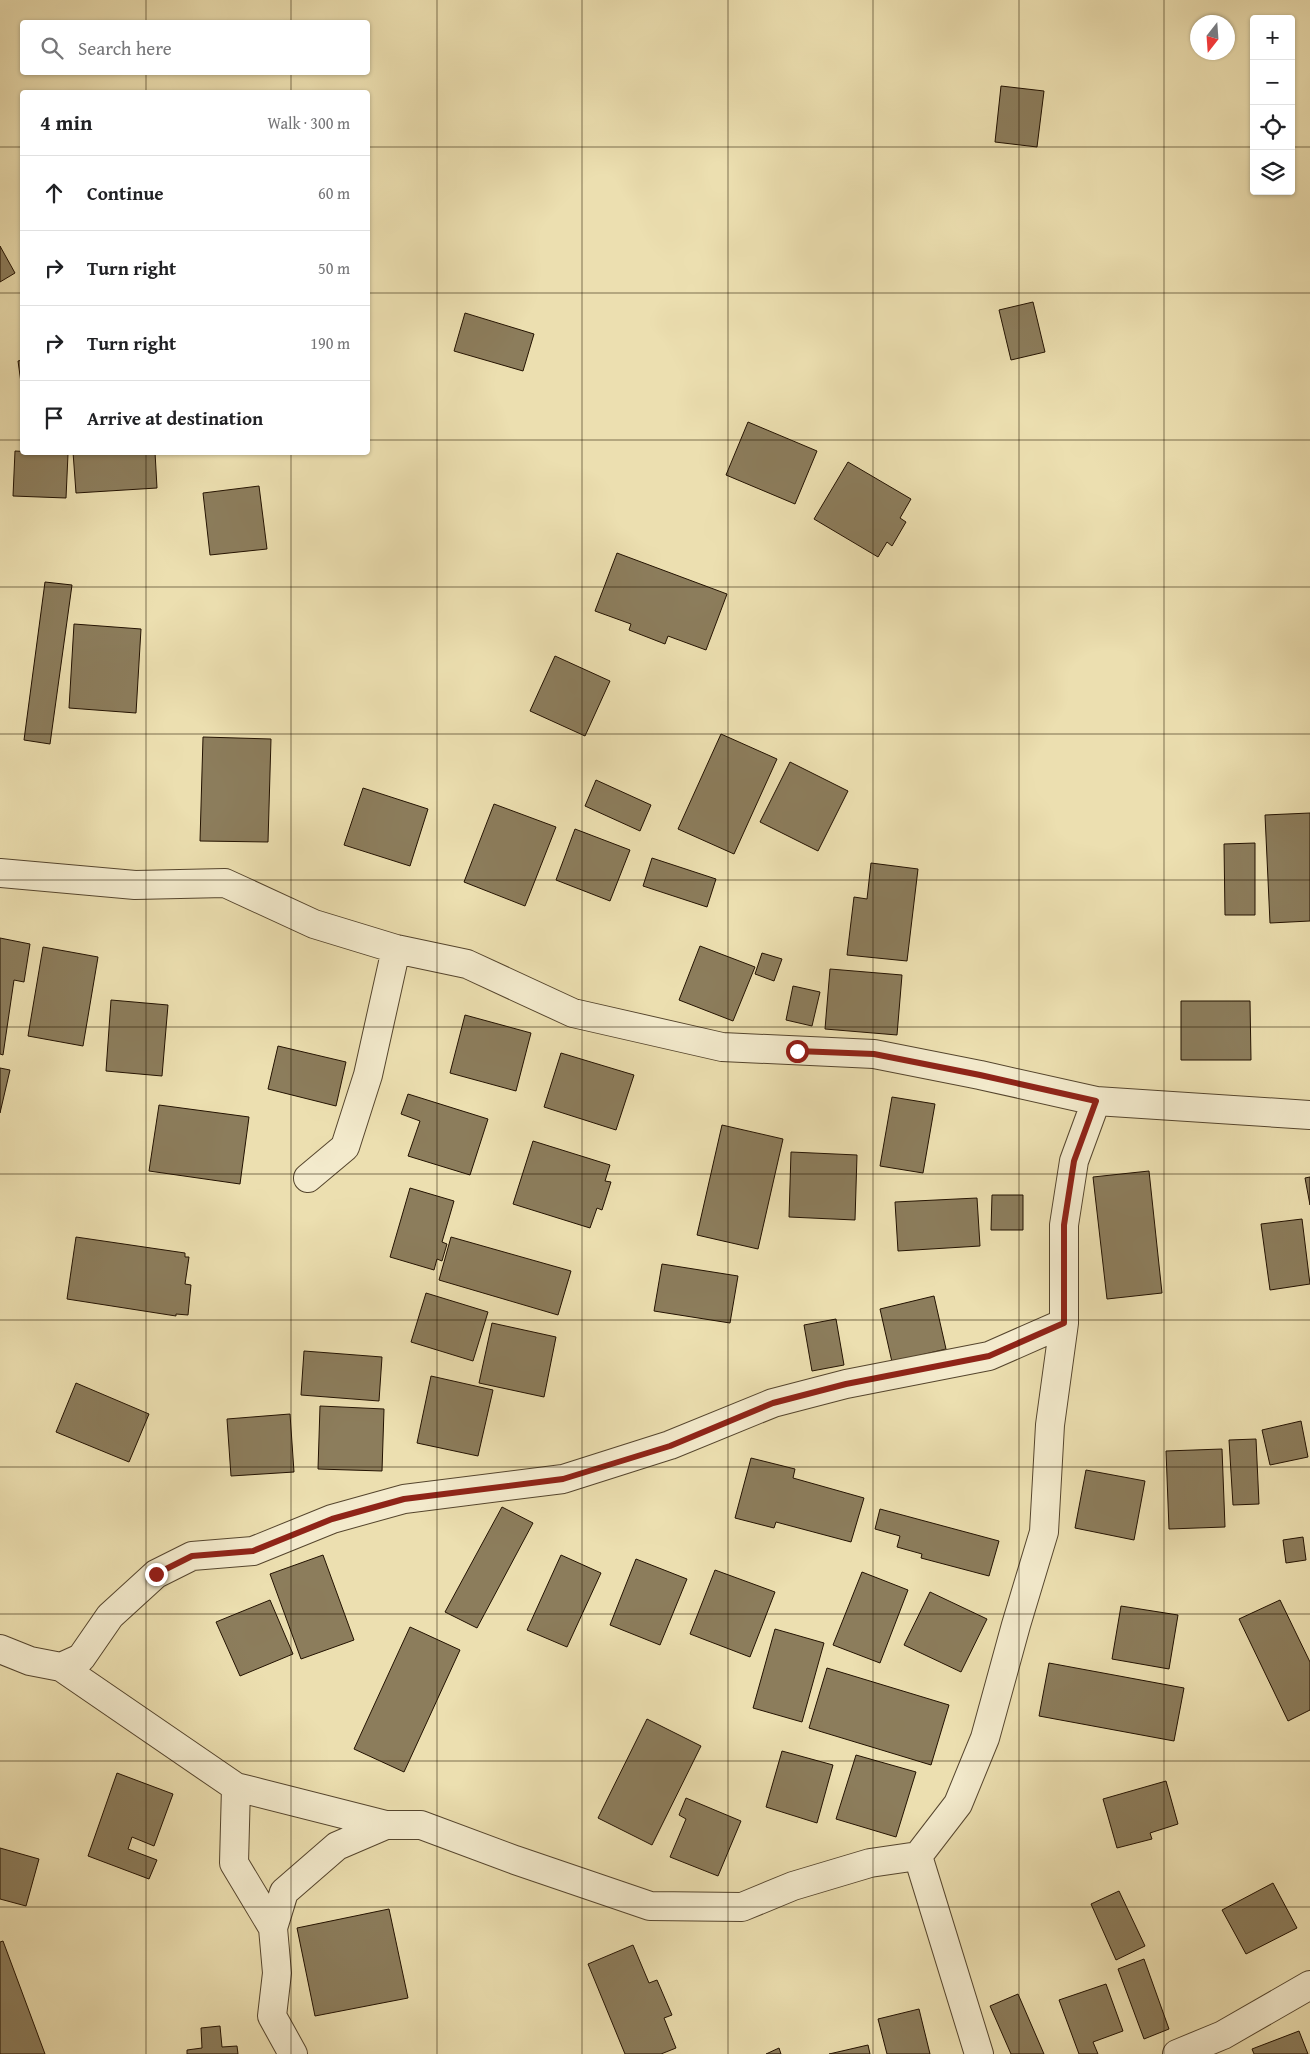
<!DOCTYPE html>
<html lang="en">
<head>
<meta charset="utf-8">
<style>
  :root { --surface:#fff; --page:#f2f2f2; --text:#202124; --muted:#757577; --line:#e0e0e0 }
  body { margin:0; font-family:"Gentium Book Plus",serif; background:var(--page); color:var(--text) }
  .controls { position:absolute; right:15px; top:15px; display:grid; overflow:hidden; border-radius:5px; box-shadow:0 1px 4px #0004 }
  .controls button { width:45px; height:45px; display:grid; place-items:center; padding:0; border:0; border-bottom:1px solid var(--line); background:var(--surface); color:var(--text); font:25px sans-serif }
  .compass { position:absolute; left:1190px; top:15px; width:45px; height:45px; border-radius:50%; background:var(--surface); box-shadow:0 1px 4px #0004; rotate:197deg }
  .stop { position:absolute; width:15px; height:15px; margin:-11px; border:4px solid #8f2418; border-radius:50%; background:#fff }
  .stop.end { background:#8f2418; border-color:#fff; box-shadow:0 1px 5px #0008 }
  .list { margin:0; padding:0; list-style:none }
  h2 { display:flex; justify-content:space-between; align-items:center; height:65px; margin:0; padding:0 20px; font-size:21px }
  h2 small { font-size:16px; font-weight:400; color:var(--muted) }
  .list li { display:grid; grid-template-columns:32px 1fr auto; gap:15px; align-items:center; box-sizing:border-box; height:75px; padding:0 20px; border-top:1px solid var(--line) }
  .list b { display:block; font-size:19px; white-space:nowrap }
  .list em { font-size:16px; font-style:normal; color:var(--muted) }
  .icon { flex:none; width:28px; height:28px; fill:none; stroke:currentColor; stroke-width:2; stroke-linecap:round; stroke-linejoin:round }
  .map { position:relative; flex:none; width:1310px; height:2054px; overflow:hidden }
  .search { position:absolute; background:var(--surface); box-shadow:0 1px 4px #0004; left:20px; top:20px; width:350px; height:55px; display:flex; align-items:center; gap:12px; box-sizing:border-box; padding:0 18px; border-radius:5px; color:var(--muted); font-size:19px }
  .panel { position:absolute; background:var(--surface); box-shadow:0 1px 4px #0004; left:20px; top:90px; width:350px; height:365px; border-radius:5px }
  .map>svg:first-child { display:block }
  .building { fill:#8c7d5c; stroke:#231201 }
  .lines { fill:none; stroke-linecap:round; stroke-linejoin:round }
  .minor-casing { stroke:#55452d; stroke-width:30 }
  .minor { stroke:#f3eacc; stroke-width:28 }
  .route { stroke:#8f2418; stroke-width:6 }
  .grid { fill:none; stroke:#231201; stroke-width:1; stroke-opacity:0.55 }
</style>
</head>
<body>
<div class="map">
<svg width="1310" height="2054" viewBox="0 0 1310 2054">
  <rect width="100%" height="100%" fill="#ecdfb0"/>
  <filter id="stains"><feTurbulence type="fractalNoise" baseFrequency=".004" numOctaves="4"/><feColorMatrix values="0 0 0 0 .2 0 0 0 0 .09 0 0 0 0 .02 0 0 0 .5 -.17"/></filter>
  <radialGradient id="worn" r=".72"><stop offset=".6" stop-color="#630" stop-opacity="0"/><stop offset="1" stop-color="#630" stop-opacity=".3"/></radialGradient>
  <!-- building -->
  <path class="building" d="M1001,86L1044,91L1037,147L995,142Z
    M0,246L15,273L0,282Z
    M1033,302L1045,352L1011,360L999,310Z
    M465,313L534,334L523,371L454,351Z
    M22,360V390L18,361Z
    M748,422L817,451L795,504L726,475Z
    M15,451L68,454L66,498L13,496Z
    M73,452H155L157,488L76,493Z
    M848,462L911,499L900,518L906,522L892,546L887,542L878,557L814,519Z
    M259,486L267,549L210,555L203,493Z
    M617,553L727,594L706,650L668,636L665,644L629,630L631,624L595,611Z
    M45,582L72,585L50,744L24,740Z
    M74,624L141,629L136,713L69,708Z
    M555,656L610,681L585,736L530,711Z
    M721,734L777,759L734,854L678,829Z
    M203,737L271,739L268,842L200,841Z
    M790,762L848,791L818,851L760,822Z
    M596,780L651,805L640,831L585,806Z
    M363,788L428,809L410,866L344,845Z
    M494,804L556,827L525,906L464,882Z
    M1310,813V921L1270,923L1265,815Z
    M575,829L630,850L610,901L556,880Z
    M1255,843V915H1225L1224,844Z
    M652,858L716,879L707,907L643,886Z
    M871,863L918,869L907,961L847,955L854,897L867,899Z
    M0,938L30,944L24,982L14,980L3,1055L0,1054Z
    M700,946L755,967L733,1021L679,1000Z
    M43,947L98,957L83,1046L28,1036Z
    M762,953L782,959L774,981L755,974Z
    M830,969L902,975L897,1035L825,1029Z
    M793,986L820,992L812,1026L786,1020Z
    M111,1000L168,1005L162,1076L106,1071Z
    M1181,1001H1250L1251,1060H1181Z
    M465,1015L531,1033L516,1091L450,1073Z
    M278,1046L346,1062L336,1106L268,1089Z
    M561,1053L634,1075L616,1130L544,1107Z
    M0,1068L10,1070L0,1113Z
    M408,1094L488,1119L470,1175L408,1156L420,1121L401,1114Z
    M892,1097L935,1104L923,1173L880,1166Z
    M159,1105L249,1117L240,1184L149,1171Z
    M722,1125L783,1139L758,1249L697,1235Z
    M533,1141L610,1165L605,1181L611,1182L602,1210L597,1208L590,1228L513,1204Z
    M791,1152L857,1155L855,1220L789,1217Z
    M1149,1171L1162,1293L1107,1299L1093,1177Z
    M1310,1177V1205L1305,1178Z
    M410,1188L454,1201L442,1242L447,1244L442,1261L437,1259L434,1270L390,1257Z
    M992,1195H1023V1230H991Z
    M977,1198L980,1246L898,1251L895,1202Z
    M1302,1219L1310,1284L1270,1290L1261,1224Z
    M76,1237L185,1253V1257H189L185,1284L191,1285L188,1315L176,1314V1316L67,1299Z
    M451,1237L571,1271L558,1315L439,1280Z
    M662,1264L738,1276L730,1323L654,1311Z
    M426,1293L488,1312L473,1361L411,1342Z
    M934,1296L946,1349L892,1362L880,1309Z
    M836,1319L844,1365L812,1371L804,1325Z
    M492,1323L556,1337L544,1397L479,1383Z
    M304,1351L382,1357L379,1401L301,1395Z
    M431,1376L493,1390L478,1456L417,1443Z
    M76,1383L149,1414L129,1462L56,1432Z
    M320,1406L384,1409L382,1471L318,1469Z
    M290,1414L294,1472L231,1476L227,1419Z
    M1301,1421L1308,1457L1270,1465L1262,1430Z
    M1256,1439L1259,1504L1233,1505L1229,1440Z
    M1222,1449L1225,1527L1169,1529L1166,1451Z
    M751,1458L795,1469L793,1478L864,1498L851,1542L776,1522L774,1528L735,1518Z
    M1086,1470L1145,1481L1134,1540L1075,1528Z
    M502,1507L533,1523L477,1628L445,1612Z
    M880,1509L999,1541L989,1576L921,1558L922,1554L897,1547L900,1536L875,1529Z
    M1303,1537L1306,1560L1286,1563L1283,1540Z
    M323,1555L354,1640L301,1659L270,1574Z
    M561,1555L601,1573L567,1647L527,1630Z
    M636,1559L687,1579L660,1645L610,1625Z
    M715,1570L775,1592L750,1657L690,1634Z
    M862,1572L908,1590L880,1663L833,1645Z
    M930,1592L987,1619L961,1672L904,1645Z
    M270,1600L293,1654L240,1676L216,1622Z
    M1280,1600L1310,1662V1710L1288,1721L1239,1619Z
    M1121,1606L1178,1615L1169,1669L1112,1659Z
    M410,1627L460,1650L404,1772L354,1749Z
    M775,1629L824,1643L802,1722L753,1708Z
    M1049,1663L1184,1688L1174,1741L1039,1716Z
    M827,1668L949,1705L931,1765L809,1728Z
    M647,1719L701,1746L652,1845L598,1818Z
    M782,1751L833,1765L817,1823L766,1807Z
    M856,1755L916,1772L896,1837L836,1819Z
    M117,1773L173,1794L154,1846L132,1837L128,1849L157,1860L149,1879L88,1856Z
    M1166,1781L1178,1824L1150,1833L1152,1839L1117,1848L1103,1799Z
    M686,1798L741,1821L718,1876L670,1857L686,1819L679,1815Z
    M0,1848L39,1859L26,1906L0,1899Z
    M1273,1883L1297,1928L1246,1954L1222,1910Z
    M1119,1891L1145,1946L1116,1960L1091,1904Z
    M389,1909L408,1998L315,2016L297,1928Z
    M3,1941L45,2054H0V1942Z
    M633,1945L649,1983L657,1980L672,2015L664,2018L676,2048L661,2054H625L588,1964Z
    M1144,1959L1169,2029L1144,2039L1118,1969Z
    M1106,1984L1123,2031L1093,2042L1098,2054H1079L1059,2000Z
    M1018,1994L1044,2054H1011L990,2006Z
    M919,2009L930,2054H887L878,2019Z
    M220,2026L222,2047L237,2046L238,2054H187V2050L202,2048L201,2028Z
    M1299,2031L1308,2054H1254L1252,2049Z
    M868,2045L870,2054H829Z
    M779,2048L781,2054H766Z"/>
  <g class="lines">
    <!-- minor casing -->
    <g class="minor-casing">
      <path id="minor" d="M0,873L135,885L225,883L314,924L396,949L467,964L573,1013L722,1047L874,1054L980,1075L1096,1101L1310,1115
        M308,1178L345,1147L368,1075L396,949
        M0,1649L30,1661L61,1667L236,1787L386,1825
        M61,1667L81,1658L110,1616L156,1574L192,1556L253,1551L332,1519L404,1499L563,1479L670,1445L773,1403L846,1384L989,1356L1064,1323
        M236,1787L234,1863L273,1928
        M918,1856L979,2054
        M293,2054L272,2016L277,1973L273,1928L284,1892L337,1846L386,1825H421L515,1860L650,1906L742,1907L793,1886L870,1863L918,1856L958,1804L985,1738L1016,1625L1044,1532L1050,1425L1064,1323V1225L1074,1161L1096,1101
        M1177,2054L1223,2035L1310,1985"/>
    </g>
    <!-- minor -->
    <use href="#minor" class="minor"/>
  </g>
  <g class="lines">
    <!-- route -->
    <path class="route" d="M156,1574L192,1556L253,1551L332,1519L404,1499L563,1479L670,1446L773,1403L846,1384L989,1356L1064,1323V1225L1074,1161L1096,1101L980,1075L874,1054L797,1051"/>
  </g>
  <!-- grid -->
  <path class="grid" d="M146,0V22M291,0V22M437,0V2054M582,0V2054M728,0V2054M873,0V2054M1019,0V2054M1164,0V2054M146,72V92M291,72V92M0,147H22M368,147H1254M1291,147H1310M0,293H22M368,293H1310M0,440H22M368,440H1310M146,452V2054M291,452V2054M0,587H1310M0,734H1310M0,880H1310M0,1027H1310M0,1174H1310M0,1320H1310M0,1467H1310M0,1614H1310M0,1761H1310M0,1907H1310"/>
  <rect width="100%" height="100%" filter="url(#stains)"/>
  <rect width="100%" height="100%" fill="url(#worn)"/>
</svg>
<div class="controls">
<button>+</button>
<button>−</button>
<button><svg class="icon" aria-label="locate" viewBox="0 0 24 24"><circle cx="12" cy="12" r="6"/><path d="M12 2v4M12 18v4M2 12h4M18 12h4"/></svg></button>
<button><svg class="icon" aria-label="layers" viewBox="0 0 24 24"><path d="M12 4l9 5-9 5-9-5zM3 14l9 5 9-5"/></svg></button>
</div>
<svg class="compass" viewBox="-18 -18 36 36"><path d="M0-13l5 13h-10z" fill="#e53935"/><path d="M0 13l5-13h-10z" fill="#757577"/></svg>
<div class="stop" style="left:797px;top:1051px"></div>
<div class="stop end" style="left:156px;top:1574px"></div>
<div class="search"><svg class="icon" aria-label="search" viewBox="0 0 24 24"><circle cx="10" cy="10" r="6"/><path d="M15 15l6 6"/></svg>Search here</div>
<section class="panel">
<h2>4 min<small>Walk · 300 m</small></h2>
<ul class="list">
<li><svg class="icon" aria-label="ahead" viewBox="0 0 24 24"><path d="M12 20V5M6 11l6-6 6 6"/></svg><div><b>Continue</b></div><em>60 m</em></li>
<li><svg class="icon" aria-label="right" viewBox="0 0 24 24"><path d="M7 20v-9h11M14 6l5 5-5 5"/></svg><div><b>Turn right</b></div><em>50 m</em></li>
<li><svg class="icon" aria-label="right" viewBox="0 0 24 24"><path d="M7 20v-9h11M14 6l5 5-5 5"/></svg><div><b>Turn right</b></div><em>190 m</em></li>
<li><svg class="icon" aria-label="arrive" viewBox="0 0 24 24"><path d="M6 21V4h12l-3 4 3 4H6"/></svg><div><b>Arrive at destination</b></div></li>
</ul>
</section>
</div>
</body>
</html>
